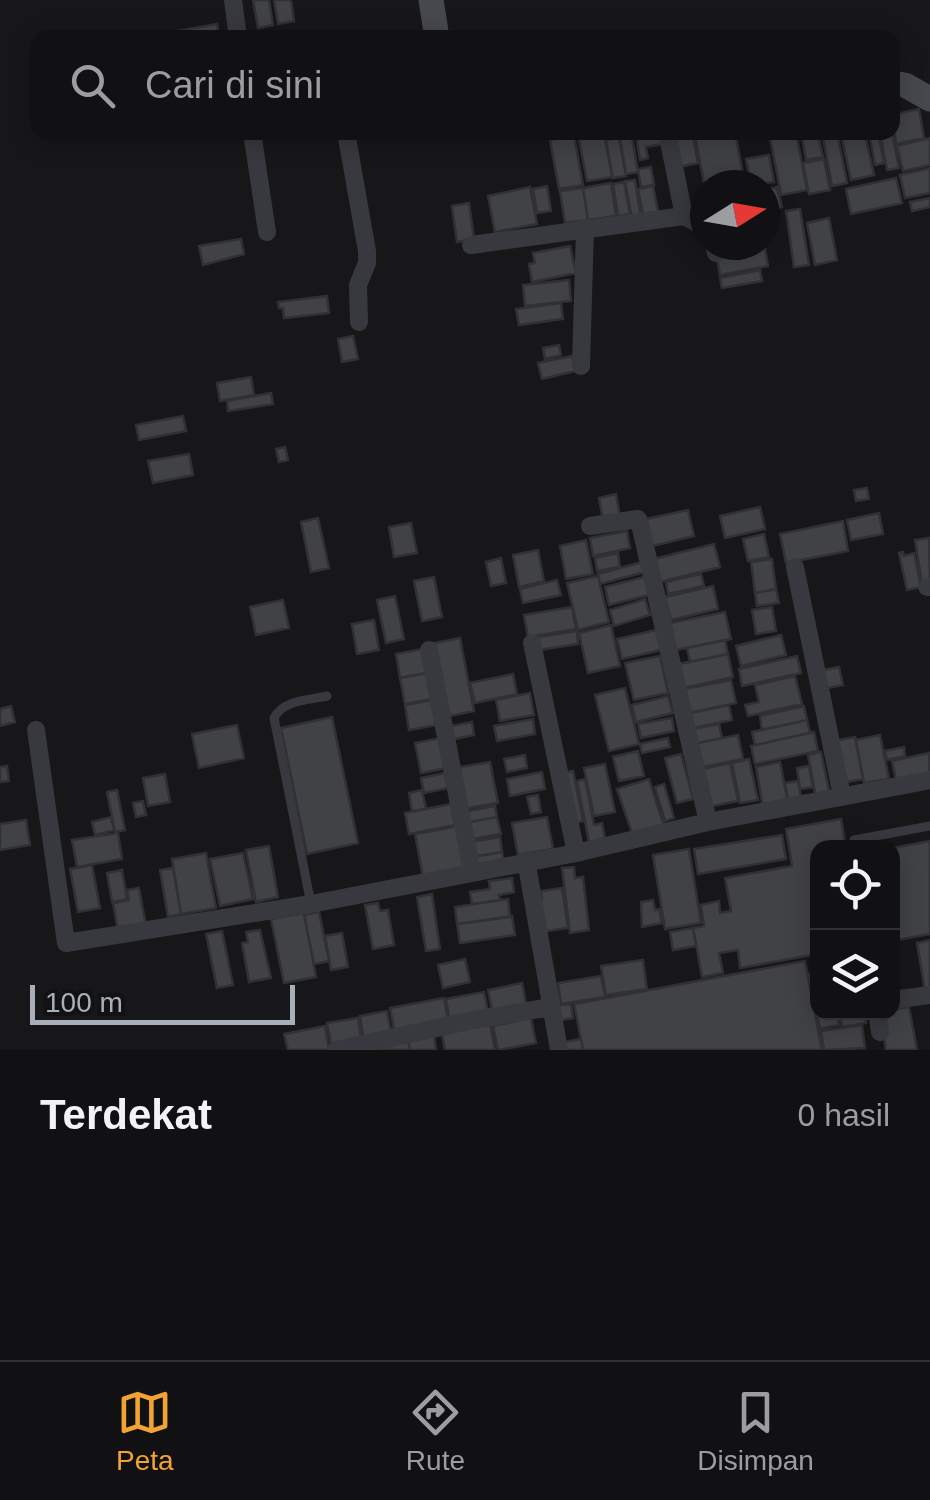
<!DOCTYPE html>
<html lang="id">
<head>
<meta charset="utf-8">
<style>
  :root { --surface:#111113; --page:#1e1f21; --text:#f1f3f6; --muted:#9c9da0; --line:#303133; --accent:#f3a334 }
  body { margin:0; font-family:Helvetica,sans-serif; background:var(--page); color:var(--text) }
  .controls { position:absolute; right:30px; bottom:30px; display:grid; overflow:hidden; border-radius:20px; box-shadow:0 5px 25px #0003 }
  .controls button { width:90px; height:90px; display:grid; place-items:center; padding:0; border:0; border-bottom:2px solid var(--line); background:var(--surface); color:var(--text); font:50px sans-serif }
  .compass { position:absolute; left:690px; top:170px; width:90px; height:90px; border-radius:50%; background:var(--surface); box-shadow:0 5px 25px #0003; rotate:79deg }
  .scale { position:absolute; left:30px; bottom:25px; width:265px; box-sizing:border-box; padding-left:10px; border:5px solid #a9afb9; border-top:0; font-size:28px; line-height:35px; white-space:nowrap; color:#a9afb9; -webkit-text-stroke:8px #121214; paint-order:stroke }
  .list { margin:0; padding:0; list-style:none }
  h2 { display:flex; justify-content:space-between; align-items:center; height:130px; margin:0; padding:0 40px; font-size:42px }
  h2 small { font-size:32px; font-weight:400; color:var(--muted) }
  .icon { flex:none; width:55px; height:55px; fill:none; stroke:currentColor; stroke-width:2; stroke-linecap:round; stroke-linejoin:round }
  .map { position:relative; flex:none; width:930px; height:1050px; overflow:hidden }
  .search { position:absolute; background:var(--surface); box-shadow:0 5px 25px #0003; left:30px; right:30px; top:30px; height:110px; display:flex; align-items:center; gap:25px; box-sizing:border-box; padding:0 35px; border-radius:20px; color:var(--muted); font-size:38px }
  .sheet { height:310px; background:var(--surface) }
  nav { display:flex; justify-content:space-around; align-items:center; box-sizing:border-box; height:140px; border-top:2px solid var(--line); background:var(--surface); font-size:28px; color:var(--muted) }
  nav a { display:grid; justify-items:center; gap:5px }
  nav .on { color:var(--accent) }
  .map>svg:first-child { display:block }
  .building { fill:#414246; stroke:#313135; stroke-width:2.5 }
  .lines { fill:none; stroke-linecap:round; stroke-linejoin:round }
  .lane { stroke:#38393e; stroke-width:9 }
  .street { stroke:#38393e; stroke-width:18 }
  .secondary { stroke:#46484e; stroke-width:25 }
</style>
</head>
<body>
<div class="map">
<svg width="930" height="1050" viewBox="0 0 930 1050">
  <rect width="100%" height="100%" fill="#171719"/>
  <!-- building -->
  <path class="building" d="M253,0H269L273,25L258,28Z
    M274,0H291L294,21L278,24Z
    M217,24L219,38H166V33Z
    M919,109L924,138L896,144L892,115Z
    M604,132L612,177L587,181L578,135Z
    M619,132H631L638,172L626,174Z
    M635,132H661L663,144L646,147L648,158L640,160Z
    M668,132H692L698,163L675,168Z
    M694,132H735L745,185H705V188Z
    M769,132H796L807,190L781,195Z
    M801,132H818L823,157L806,160Z
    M822,132H837L847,183L832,186Z
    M869,132H878L884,163L875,165Z
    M880,132H892L899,168L887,170Z
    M865,134L874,175L851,180L842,139Z
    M574,135L583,185L559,189L550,140Z
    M619,138L626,176L613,178L606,140Z
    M930,138V165L903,171L897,146Z
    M769,155L774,182L751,185L746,159Z
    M824,159L830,190L809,194L803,163Z
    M651,167L654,185L641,187L638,169Z
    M930,168V193L905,198L900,175Z
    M896,178L902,203L851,214L846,189Z
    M635,180L641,218L632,219L625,181Z
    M624,182L630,214L618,216L613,184Z
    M611,183L616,216L588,220L583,188Z
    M547,186L551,211L537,213L533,189Z
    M653,186L659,217L644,219L638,189Z
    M530,187L537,224L495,232L488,196Z
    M777,187L782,207L765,211V190Z
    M583,188L588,220L565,223L560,191Z
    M930,198V207L912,211L910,202Z
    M469,203L474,239L457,242L452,206Z
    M800,209L809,265L794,267L786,211Z
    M829,218L837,260L815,265L807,223Z
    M241,239L244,254L203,265L199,246Z
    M570,246L576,273L532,282L529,264L535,263L533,253Z
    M765,248L768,266L720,275L717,258Z
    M760,270L762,281L722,288L720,278Z
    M569,280L571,301L525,306L523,285Z
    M327,296L329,313L284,318L283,308H279L278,302Z
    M561,303L563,319L519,325L516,309Z
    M353,336L358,359L342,362L338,339Z
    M559,345L561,355L545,359L543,348Z
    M572,356L575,371L542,379L538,363Z
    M251,377L254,395L220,401L217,383Z
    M271,393L273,404L228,411L227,401Z
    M183,416L186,431L139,440L136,425Z
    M285,447L288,460L279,462L276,449Z
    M189,454L193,475L153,483L148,461Z
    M867,488L869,499L856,501L854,490Z
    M616,494L620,517L603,520L599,498Z
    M760,507L765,529L725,538L720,516Z
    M688,510L694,536L648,547L642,520Z
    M879,513L883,534L851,540L847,520Z
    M318,518L329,568L311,572L301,522Z
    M843,521L848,551L786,563L780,534Z
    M411,523L417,553L394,557L389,527Z
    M627,531L630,548L593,556L590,538Z
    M764,534L769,557L748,561L743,539Z
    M929,538L930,582L922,584L915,540Z
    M586,540L593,574L566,579L560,546Z
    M714,544L720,567L660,582L654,559Z
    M538,550L544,581L519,587L513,555Z
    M903,552L904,556L914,553L921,587L907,590L899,553Z
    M618,553L620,567L597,571L595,558Z
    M501,558L506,583L491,586L486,562Z
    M772,559L776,589L755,593L751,562Z
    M642,562L645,572L600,584L598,574Z
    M701,574L704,586L668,594L666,582Z
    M598,576L609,622L578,630L567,583Z
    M434,577L442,617L422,621L414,581Z
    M644,577L649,595L609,605L605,587Z
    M557,580L561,595L523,603L520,589Z
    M713,586L718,609L671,620L665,597Z
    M776,589L779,603L757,606L755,593Z
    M395,596L404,639L386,643L377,600Z
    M645,599L650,615L614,626L610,610Z
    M283,600L289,628L256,635L250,607Z
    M572,607L576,629L528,637L524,615Z
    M772,607L776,631L756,634L752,610Z
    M725,612L731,639L671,651L665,624Z
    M374,620L379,650L357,654L352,624Z
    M611,625L620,666L588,673L579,633Z
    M656,630L661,650L622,659L617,639Z
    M577,631L578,644L539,650L538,637Z
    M781,635L786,655L741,666L736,646Z
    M460,638L474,711L445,717L430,644Z
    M725,640L728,654L690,662L687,648Z
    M423,649L427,673L400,678L396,654Z
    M728,654L733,677L679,689L674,665Z
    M660,656L668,693L634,700L625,663Z
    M797,656L801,673L742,686L739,669Z
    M839,667L843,685L822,689L819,671Z
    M427,673L432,699L405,704L400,678Z
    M513,674L517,694L475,703L470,683Z
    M795,676L802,704L748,716L745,705L759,702L755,685Z
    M731,680L736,703L684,714L679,690Z
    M625,688L639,744L609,751L595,695Z
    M530,693L534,715L500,721L496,700Z
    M668,696L673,713L636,722L632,705Z
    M432,700L437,725L409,730L405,705Z
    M729,705L732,720L689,729L686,714Z
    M11,706L15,722L0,726V709Z
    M804,706L807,720L762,730L760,716Z
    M332,717L358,843L307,854L281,728Z
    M672,718L674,731L641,738L638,724Z
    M533,719L535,734L497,741L494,726Z
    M807,720L810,733L755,745L752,732Z
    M472,722L474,735L450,740L447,727Z
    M719,724L722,738L693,744L691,729Z
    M237,725L244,758L199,768L192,734Z
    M814,732L818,751L755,764L751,746Z
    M738,735L743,759L698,768L693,744Z
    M880,735L889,779L864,783L856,740Z
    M855,737L863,779L842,783L834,741Z
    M441,738L447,768L421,773L415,743Z
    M668,738L670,747L642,753L640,744Z
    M904,747L905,756L887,760L885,751Z
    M638,751L644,776L619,781L613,757Z
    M821,752L830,795L816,798L808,755Z
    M929,753L930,778L897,785L892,761Z
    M681,754L693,799L677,803L665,758Z
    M525,755L527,768L507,772L504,759Z
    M749,759L758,800L740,803L732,763Z
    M490,762L498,803L463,809L455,768Z
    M780,762L788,803L763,807L756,767Z
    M730,763L738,801L707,807L699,770Z
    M605,764L615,812L594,816L584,768Z
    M7,766L9,781L0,782V767Z
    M809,766L813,787L800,789L797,768Z
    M573,771L583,821L571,824L561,773Z
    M542,772L545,789L510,796L507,779Z
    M445,773L448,788L424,793L421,778Z
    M165,774L170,802L148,806L143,778Z
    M585,779L594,825L602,823L605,839L589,842L577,781Z
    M649,779L664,826L633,836L617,789Z
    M798,781L801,798L788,800L785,783Z
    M664,784L674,818L665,821L655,787Z
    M117,790L125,830L115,832L107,792Z
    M422,790L426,809L412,811L409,793Z
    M538,795L541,812L531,814L527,797Z
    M143,801L146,815L136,817L133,803Z
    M451,804L455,825L409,834L405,813Z
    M495,806L497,817L465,823L463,812Z
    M111,817L114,830L95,835L92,822Z
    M497,817L501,834L468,840L465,823Z
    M547,817L553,849L518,855L512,823Z
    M841,819L846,848H818V954L740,968L738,950L719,953L723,973L702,977L693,928L704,926L701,905L719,901L720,913L731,911L725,878L792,866L786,829Z
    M26,820L30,845L0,850V824Z
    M459,826L467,869L423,877L415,834Z
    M118,833L122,859L77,867L72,840Z
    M782,835L786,859L698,874L694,849Z
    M500,837L502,852L472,857L470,842Z
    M930,841V934L892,941V848Z
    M269,846L278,897L256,902L246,850Z
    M689,849L701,923L665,929L653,855Z
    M502,852L504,863L474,869L472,857Z
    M206,853L216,908L181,914L172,859Z
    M243,853L253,899L220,906L210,859Z
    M92,865L100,908L78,912L70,869Z
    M574,867L575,878L583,877L589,930L570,933L562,868Z
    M173,868L181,914L168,917L160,870Z
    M122,870L127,899L112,902L107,873Z
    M512,878L514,892L499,895L500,900L472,904L470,892L490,889L489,881Z
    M139,888L146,926L118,930L113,903L129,900L127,890Z
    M562,888L568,928L540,932L536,900L542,899L541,891Z
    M432,894L440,949L426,951L417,897Z
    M508,899L510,917L457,924L455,907Z
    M653,900L655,910L659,909L662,923L642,927L641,902Z
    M378,903L380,911L388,910L394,945L373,949L365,905Z
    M319,912L329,961L314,964L304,915Z
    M304,913L316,977L284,983L271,919Z
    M512,916L515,935L460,943L457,924Z
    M693,928L696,946L673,950L670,932Z
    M260,930L271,978L249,982L242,943L248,942L246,932Z
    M222,931L233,985L217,988L206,934Z
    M342,933L348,967L331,970L325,936Z
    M930,940V990L925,991L917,943Z
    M465,959L470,982L443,988L438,965Z
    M643,960L647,989L606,995L601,966Z
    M805,961L822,1050H583L574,1004Z
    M818,973V1012H837L839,1025L820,1029L810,974Z
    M601,976L605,997L561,1004L558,983Z
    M522,983L527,1009L493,1015L488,990Z
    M484,992L489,1016L450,1023L446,999Z
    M444,998L449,1025L395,1034L390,1008Z
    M571,1004L573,1018L555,1021L553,1006Z
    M909,1007L917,1050H886L880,1012Z
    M387,1011L392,1037L364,1042L360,1016Z
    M840,1012H865L866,1023L842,1027Z
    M358,1018L362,1043L332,1049L327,1023Z
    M531,1018L536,1043L498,1050L493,1026Z
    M490,1024L495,1050H445L442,1034Z
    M862,1025L865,1048L824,1050L821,1031Z
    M325,1026L329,1050H288L284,1034Z
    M434,1035L436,1050H410L408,1040Z
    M581,1039L583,1050H559L558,1043Z
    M408,1040L410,1050H361Z"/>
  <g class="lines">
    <!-- lane -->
    <path class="lane" d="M854,840L930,826
      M311,904L274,718C283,700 309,700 327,696"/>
    <!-- street -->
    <path class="street" d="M233,0L238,38
      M252,132L267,232
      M346,132L367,251V263L358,285L359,322
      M667,132L684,216
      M471,245L684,216L705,227
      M714,245L716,253
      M581,366L585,228
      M590,526L638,519L640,524L708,822
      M795,567L842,796
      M927,587H930
      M532,643L576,853
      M429,650L472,871
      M36,730L66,943L311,904L576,853L708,822L930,780
      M526,860L559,1050
      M892,1000L930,995
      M877,1012L880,1032
      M336,1050L473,1020L551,1007"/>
    <!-- secondary -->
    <path class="secondary" d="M431,0L437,38
      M892,83L905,85L930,99"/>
  </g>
</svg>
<div class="controls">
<button><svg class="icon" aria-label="locate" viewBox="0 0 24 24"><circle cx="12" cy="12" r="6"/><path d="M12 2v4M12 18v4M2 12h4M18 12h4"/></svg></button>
<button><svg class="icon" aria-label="layers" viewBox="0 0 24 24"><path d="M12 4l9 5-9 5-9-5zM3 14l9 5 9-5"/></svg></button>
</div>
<svg class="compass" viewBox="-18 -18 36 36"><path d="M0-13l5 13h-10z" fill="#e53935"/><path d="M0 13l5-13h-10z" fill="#9c9da0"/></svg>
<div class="scale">100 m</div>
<div class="search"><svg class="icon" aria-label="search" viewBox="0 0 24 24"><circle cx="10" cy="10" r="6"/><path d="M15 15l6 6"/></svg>Cari di sini</div>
</div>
<section class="sheet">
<h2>Terdekat<small>0 hasil</small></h2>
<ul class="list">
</ul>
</section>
<nav>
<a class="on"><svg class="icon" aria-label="map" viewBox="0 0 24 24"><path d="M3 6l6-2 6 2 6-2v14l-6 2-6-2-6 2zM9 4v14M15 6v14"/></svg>Peta</a>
<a><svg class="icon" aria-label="directions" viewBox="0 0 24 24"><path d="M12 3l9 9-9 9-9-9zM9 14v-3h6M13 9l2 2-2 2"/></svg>Rute</a>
<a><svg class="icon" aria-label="saved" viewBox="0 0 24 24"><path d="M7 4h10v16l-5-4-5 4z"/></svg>Disimpan</a>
</nav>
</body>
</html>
